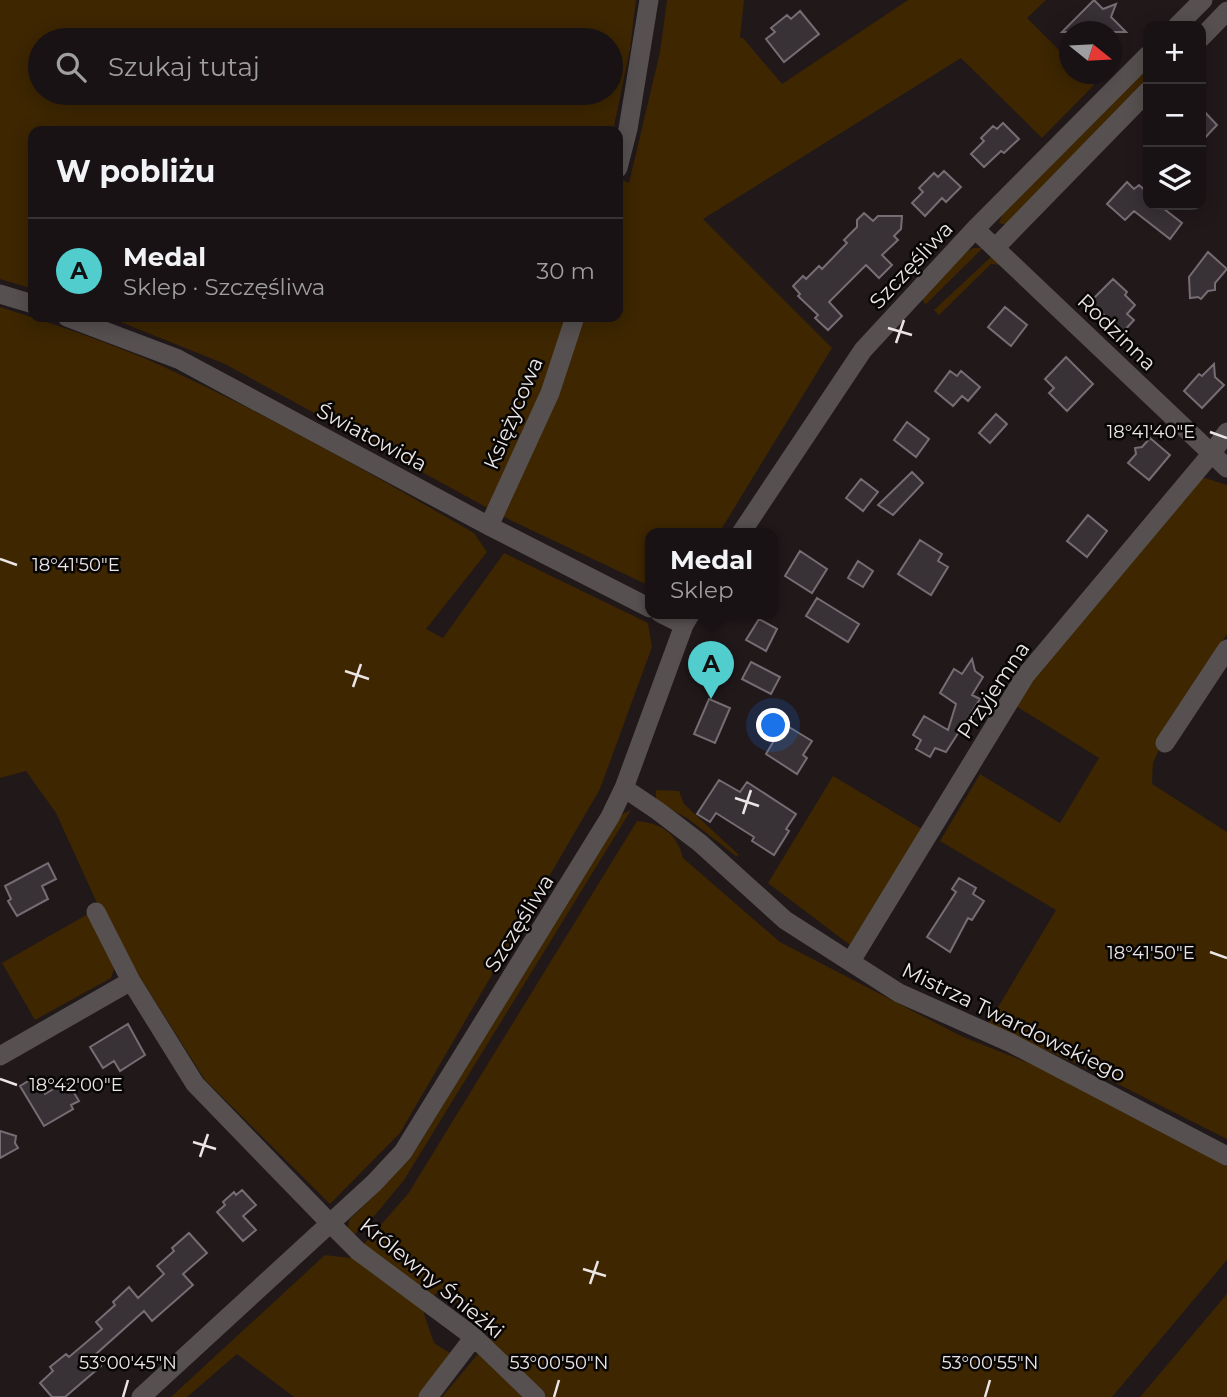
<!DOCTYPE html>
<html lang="pl">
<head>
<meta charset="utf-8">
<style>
  :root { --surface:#191214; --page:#262022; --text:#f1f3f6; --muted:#9f9ea0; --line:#373234; --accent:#52cdce }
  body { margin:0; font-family:Montserrat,sans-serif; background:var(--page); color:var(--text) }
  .controls { position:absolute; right:21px; top:21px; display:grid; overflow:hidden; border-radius:14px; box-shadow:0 4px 18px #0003 }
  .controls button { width:63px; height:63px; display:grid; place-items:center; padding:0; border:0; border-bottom:2px solid var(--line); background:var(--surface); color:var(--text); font:35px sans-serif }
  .compass { position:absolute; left:1059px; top:21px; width:63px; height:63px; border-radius:50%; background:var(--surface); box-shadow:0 4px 18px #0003; rotate:108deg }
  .you { position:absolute; left:774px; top:726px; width:24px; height:24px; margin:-18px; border:5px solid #fff; border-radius:50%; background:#1a73e8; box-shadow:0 0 0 10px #1a73e833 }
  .badge { display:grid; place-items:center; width:46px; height:46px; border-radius:50%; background:var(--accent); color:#111; font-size:23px; font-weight:700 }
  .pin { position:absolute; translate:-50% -58px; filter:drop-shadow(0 2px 4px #0008) }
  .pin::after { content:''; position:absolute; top:37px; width:24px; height:21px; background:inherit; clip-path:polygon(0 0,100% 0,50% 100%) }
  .popup { position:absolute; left:645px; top:528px; width:133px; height:91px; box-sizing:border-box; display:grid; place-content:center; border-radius:14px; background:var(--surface); filter:drop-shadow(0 2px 5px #0005); font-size:23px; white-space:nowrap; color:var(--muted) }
  .popup b { font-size:26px; color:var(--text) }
  .popup::after { content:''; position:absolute; left:50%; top:100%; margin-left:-14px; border:14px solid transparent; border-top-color:var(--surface) }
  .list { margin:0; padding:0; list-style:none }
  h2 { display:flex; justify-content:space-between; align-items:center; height:91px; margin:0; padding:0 28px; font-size:30px }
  h2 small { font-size:23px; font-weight:400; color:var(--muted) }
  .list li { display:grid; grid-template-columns:46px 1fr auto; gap:21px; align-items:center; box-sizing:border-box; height:105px; padding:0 28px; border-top:2px solid var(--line) }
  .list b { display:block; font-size:26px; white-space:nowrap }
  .list p { margin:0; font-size:23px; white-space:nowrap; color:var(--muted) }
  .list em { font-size:23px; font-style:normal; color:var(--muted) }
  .icon { flex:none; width:38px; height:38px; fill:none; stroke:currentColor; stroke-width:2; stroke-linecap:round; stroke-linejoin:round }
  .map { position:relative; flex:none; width:1227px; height:1397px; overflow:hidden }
  .search { position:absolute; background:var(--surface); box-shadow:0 4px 18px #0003; left:28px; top:28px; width:595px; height:77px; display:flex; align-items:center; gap:18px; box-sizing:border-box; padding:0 24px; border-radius:38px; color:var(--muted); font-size:26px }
  .panel { position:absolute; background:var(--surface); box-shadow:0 4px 18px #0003; left:28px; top:126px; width:595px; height:196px; border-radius:14px }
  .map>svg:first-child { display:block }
  .green { fill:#3d2600; fill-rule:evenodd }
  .building { fill:#383136; stroke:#766d74; stroke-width:2 }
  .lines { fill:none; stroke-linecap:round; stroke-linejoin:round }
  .minor { stroke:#565150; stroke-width:19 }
  .ticks { fill:none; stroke:#ebe5e6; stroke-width:2.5 }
  .labels { text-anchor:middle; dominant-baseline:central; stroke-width:5; stroke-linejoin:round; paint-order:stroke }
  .street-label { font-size:21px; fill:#ebe5e6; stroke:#080505 }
  .ticks-label { font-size:18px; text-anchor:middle; fill:#ebe5e6; stroke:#080505; stroke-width:5; stroke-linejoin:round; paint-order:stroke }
</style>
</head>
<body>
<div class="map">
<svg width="1227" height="1397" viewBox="0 0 1227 1397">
  <rect width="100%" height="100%" fill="#21181a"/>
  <!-- green -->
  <path class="green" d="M0,0H636L630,49L613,131H33V289L0,279ZM40,40H611V93H40Z
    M667,0H744L740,38H743L782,84L908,0H1046L1027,18L1069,60L1070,74H1083L1094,85L1042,138L961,58L703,219L832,348L719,533H650V586L504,517L225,364L108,317H618V178L629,183L660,52Z
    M1148,67V85L1006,225L999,223L1003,212Z
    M974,248H983L926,304L923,302V297L967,251Z
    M991,257L1003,265L991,264L939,315L934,310Z
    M0,307C54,324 108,342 160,365C268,415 372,474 474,533L487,552L426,629L443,638L504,553L648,623L652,647L600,789L400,1133L330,1204L205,1080L107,925L56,813L26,771L0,778Z
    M1202,477L1227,485V634L1176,711L1153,763L1152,784L1227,832V1139L1090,1070L988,1024L1056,910L940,841L980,774L1060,823L1099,758L1016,706L1034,678Z
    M833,776L922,829L850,945L768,883Z
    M656,790L679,791L684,804L739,855L736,856L687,818L656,802Z
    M631,810L404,1180L376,1214L353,1236L348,1228L349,1220L387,1183L420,1143L618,816Z
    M637,821C661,823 677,833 683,858L780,942L961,1036L1049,1071L1227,1166V1260L1112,1397H442L498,1330L438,1290L433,1299L363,1245L408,1194Z
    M88,914L115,966L111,978L35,1020L2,963Z
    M353,1253L422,1308L434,1343L450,1353L418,1397H294L237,1354L187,1397H171L325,1255L350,1258Z
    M1227,1294V1397H1140Z"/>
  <!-- building -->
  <path class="building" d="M1094,0L1103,9L1116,4L1111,17L1126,32H1062Z
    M800,11L819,34L784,62L766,39L775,32L771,28L787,15L791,19Z
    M1201,108L1217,125L1201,142Z
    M1003,123L1019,139L1004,153L1001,151L984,167L971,154L984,141L981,138L993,126L997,129Z
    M944,171L961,187L946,202L942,198L925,216L912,203L923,192L919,188L934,173L938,177Z
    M1127,182L1134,189L1139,185L1148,193V205H1159L1182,223L1170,239L1134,211L1125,220L1107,204Z
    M864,213L873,221L878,216H902L901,229L894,236L898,240L882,255L892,265L879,278L866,265L829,302L842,316L828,330L815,318L818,315L798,296L800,294L793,286L803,276L806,279L819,266L822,269L847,243L844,240L857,227V220Z
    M1208,252L1227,269L1215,283V290L1208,291L1201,299L1198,297L1190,298L1189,277Z
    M1113,279L1127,292L1125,295L1135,305L1127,314L1134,320L1123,332L1090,302Z
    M1005,307L1027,325L1011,346L988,327Z
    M1066,357L1093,384L1067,411L1049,393L1054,388L1045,379Z
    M1214,364L1215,377L1224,385L1202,408L1184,391L1199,374L1202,376Z
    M950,371L957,376L961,371L980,387L968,401L962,396L953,406L935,391Z
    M996,414L1007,424L990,443L979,433Z
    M907,422L929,439L916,457L894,440Z
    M1150,438L1170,455L1149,480L1128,463L1136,454L1135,448L1142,447Z
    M912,472L923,483L893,515L878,505Z
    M861,479L878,492L863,511L846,498Z
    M1088,515L1107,531L1087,557L1067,541Z
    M920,540L942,554L938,561L948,567L931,595L898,574Z
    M800,551L827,569L812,593L785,576Z
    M858,561L873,571L863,587L848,578Z
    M817,598L859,624L848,642L806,616Z
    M759,619L777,629L766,651L746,640Z
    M972,659L975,671L983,677L972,695L980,699L946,752L935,748L930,757L916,749L921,740L913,735L924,716L948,730L956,704L940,693L954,669L962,674Z
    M751,662L780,677L771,694L742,679Z
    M709,699L730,708L715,743L694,734Z
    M784,724L812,741L803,755L807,758L797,774L766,754Z
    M719,780L740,792L747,782L796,814L786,829L789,831L774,855L752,841L754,837L716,813L710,822L697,814Z
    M48,863L56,879L42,886L48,899L17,916L8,901L11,899L5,886Z
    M959,878L976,888L973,894L984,901L972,920L968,918L950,952L927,937L956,892L952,889Z
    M128,1024L145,1055L120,1071L114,1061L103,1068L90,1047Z
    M35,1077L45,1094L67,1081L79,1101L71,1105L73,1109L44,1126L20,1086Z
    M0,1131L16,1136L15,1143L18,1148L0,1158Z
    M242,1190L256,1205L243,1216L256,1230L243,1241L217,1212L225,1205L223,1202L234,1192L236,1195Z
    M189,1233L207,1253L183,1274L193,1285L152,1321L144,1311L96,1354L94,1357L101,1366L65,1397H52L40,1383L53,1371L50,1367L66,1354L69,1357L102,1329L96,1322L115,1305L113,1302L129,1287L138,1298L164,1274L157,1266L174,1251L172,1248Z"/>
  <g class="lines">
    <!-- minor -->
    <path class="minor" d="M1177,26L1203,0
      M1201,38L1227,11
      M618,168L628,129L649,0
      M975,229L1227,468
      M995,248L1148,91
      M0,294L33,304
      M67,317L178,359L489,526L650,608
      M489,526L550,393L575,317
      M741,533L863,350L975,229L1148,55
      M660,613L684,625
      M1165,743L1227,649
      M624,788L658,811L700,843L785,920L899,993L1011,1043L1227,1156
      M96,912L131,981
      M851,961L1025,676L1212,453L1227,432
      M0,1056L131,981L195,1084L324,1217L358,1251L474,1337L536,1397
      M141,1397L374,1183L403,1152L610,817L624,788L684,625L691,613
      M428,1397L474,1337"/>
  </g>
  <!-- ticks -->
  <path class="ticks" d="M888,328L912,335M896,343L904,320M1210,432L1227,438M0,559L17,565M345,671L369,679M353,687L361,664M735,798L759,806M743,814L751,790M1210,952L1227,958M0,1079L17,1085M193,1142L216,1149M200,1157L208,1134M583,1269L606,1276M590,1284L598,1261M123,1397L128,1380M554,1397L559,1380M985,1397L990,1380"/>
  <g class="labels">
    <!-- street labels -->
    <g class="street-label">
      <text transform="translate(911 265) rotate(-47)">Szczęśliwa</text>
      <text transform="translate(1117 332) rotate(44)">Rodzinna</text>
      <text transform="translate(513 413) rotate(-67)">Księżycowa</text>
      <text transform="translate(372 437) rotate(28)">Światowida</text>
      <text transform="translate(993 690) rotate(-56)">Przyjemna</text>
      <text transform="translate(519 923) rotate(-58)">Szczęśliwa</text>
      <text transform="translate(1014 1022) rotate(26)">Mistrza Twardowskiego</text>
      <text transform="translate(432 1278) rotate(39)">Królewny Śnieżki</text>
    </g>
  </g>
  <g class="ticks-label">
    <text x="1151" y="438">18°41'40"E</text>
    <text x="76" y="571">18°41'50"E</text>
    <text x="1151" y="959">18°41'50"E</text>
    <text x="76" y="1091">18°42'00"E</text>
    <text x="990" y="1369">53°00'55"N</text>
    <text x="128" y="1369">53°00'45"N</text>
    <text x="559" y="1369">53°00'50"N</text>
  </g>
</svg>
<div class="controls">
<button>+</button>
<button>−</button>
<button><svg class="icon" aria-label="layers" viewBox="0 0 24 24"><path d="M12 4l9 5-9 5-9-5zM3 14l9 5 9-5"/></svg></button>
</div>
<svg class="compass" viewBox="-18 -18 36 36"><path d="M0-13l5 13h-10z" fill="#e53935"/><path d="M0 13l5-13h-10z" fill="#9f9ea0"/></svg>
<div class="you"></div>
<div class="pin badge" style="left:711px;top:699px">A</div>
<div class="popup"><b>Medal</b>Sklep</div>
<div class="search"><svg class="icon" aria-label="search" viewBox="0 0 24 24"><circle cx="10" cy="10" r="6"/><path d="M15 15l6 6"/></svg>Szukaj tutaj</div>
<section class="panel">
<h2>W pobliżu<small></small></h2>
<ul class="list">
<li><span class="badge">A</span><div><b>Medal</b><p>Sklep · Szczęśliwa</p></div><em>30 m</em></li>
</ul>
</section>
</div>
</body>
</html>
